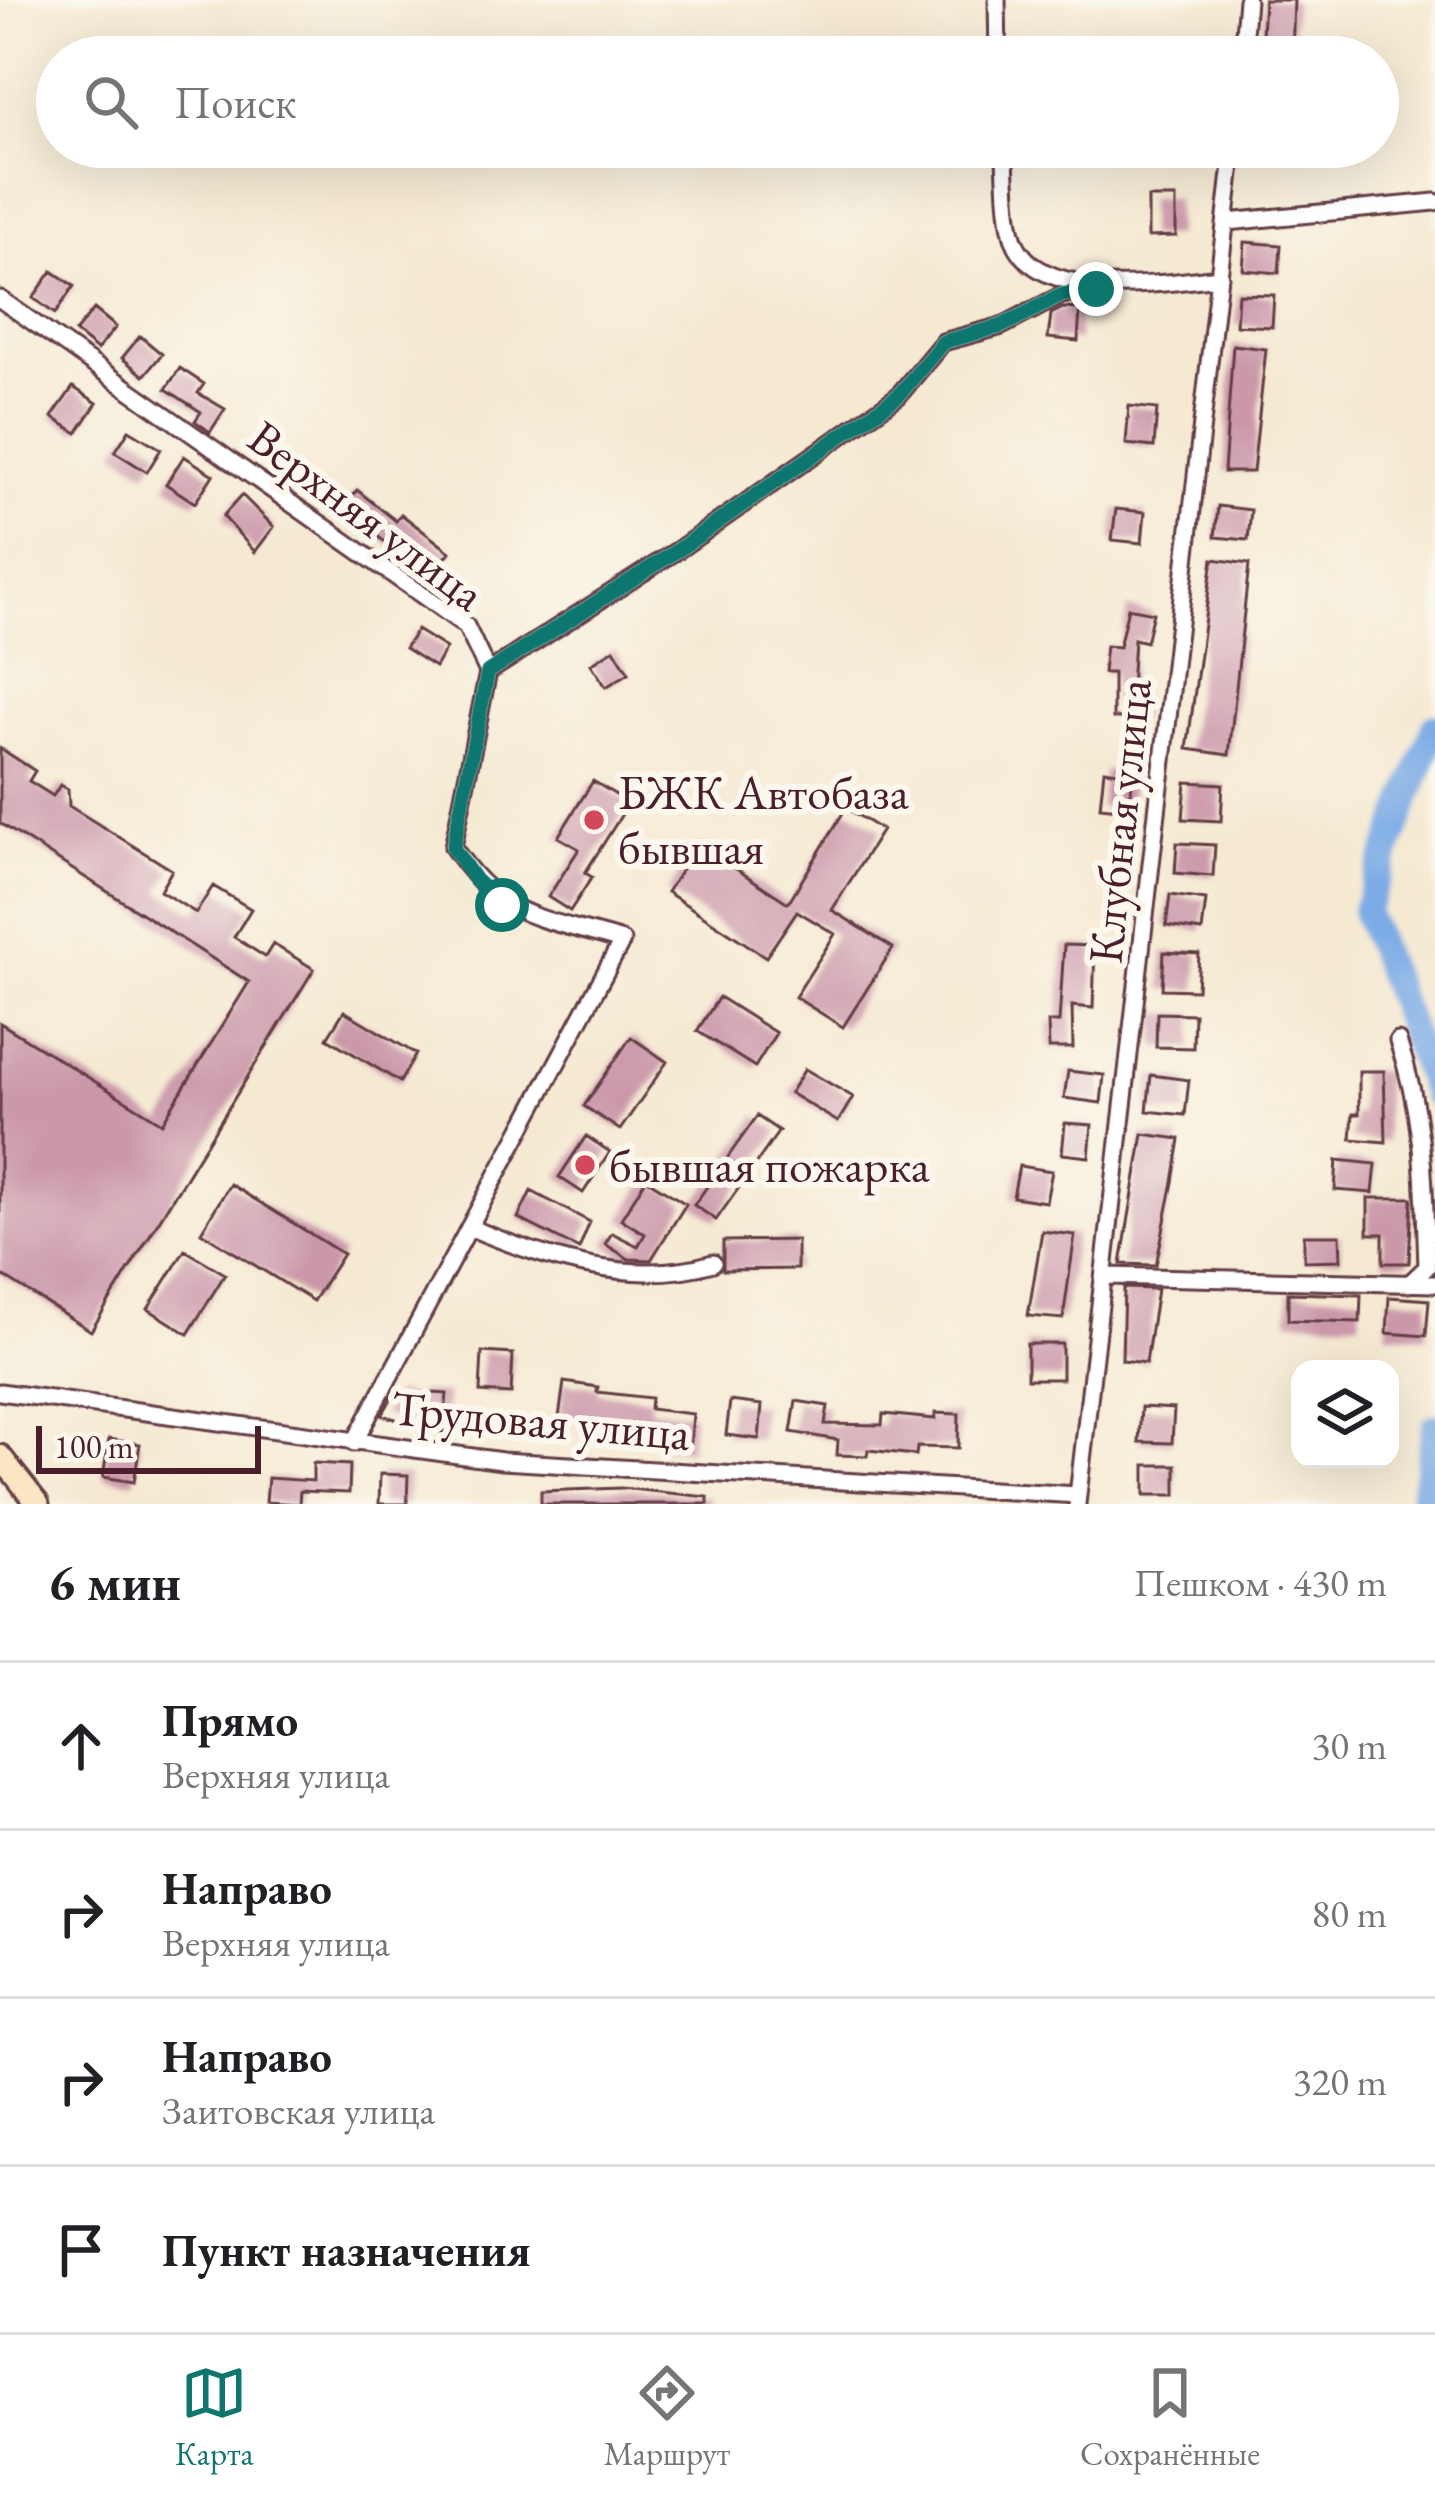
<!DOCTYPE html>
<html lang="ru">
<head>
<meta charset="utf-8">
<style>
  :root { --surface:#fff; --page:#f6f6f6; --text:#202124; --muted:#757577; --line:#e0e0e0; --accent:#0f766e }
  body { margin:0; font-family:"EB Garamond",serif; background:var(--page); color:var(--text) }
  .controls { position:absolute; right:36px; bottom:36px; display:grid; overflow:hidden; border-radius:24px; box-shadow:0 12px 48px #0002 }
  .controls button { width:108px; height:108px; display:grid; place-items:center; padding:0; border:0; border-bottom:3px solid var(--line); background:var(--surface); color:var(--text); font:60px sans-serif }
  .scale { position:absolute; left:36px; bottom:30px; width:225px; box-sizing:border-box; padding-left:12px; border:6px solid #4a1f2b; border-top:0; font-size:33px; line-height:42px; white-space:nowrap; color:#4a1f2b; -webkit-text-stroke:9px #fbf7ec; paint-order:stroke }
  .stop { position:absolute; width:36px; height:36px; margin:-27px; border:9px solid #0f766e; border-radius:50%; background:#fff }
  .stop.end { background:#0f766e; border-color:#fff; box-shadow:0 3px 12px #0008 }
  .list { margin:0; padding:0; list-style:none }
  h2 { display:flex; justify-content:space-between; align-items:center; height:156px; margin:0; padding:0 48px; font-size:51px }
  h2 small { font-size:39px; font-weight:400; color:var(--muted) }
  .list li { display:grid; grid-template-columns:78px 1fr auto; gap:36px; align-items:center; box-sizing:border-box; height:168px; padding:0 48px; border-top:3px solid var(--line) }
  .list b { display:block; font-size:45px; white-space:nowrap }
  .list p { margin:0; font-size:39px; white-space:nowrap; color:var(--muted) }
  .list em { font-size:39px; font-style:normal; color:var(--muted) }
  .icon { flex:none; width:66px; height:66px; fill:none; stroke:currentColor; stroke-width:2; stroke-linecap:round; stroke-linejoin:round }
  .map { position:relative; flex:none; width:1435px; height:1504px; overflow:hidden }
  .search { position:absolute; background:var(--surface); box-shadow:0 12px 48px #0002; left:36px; right:36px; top:36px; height:132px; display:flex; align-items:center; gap:30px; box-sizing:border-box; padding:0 42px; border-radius:66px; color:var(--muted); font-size:45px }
  .sheet { height:828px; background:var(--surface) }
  nav { display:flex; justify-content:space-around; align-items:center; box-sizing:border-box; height:168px; border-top:3px solid var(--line); background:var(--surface); font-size:33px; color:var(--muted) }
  nav a { display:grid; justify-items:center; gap:6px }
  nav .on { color:var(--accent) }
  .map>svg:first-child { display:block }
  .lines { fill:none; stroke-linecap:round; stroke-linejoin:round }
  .river { stroke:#7babe6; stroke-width:27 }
  .building { fill:#cb98aa }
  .minor-casing { stroke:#643d44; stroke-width:21 }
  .secondary-casing { stroke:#643d44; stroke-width:27 }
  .minor { stroke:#fff; stroke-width:15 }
  .secondary { stroke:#fbe6c4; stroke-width:21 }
  .route { stroke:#0f766e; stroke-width:15 }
  .poi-dot { fill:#d1495b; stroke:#fbf7ec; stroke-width:4.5 }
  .labels { text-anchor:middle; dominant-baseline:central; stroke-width:12; stroke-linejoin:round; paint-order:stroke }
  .street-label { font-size:48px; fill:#4a1f2b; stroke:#fbf7ec }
  .poi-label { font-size:48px; fill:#4a1f2b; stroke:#fbf7ec; text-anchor:start }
</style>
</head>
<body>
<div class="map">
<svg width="1435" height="1504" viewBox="0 0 1435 1504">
  <rect width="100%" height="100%" fill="#fbf7ec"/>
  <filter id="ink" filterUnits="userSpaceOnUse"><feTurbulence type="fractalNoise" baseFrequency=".00833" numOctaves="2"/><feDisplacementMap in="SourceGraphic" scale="24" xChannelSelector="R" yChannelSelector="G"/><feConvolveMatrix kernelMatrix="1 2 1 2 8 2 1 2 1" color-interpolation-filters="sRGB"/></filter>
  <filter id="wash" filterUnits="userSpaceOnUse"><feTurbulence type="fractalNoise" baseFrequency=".004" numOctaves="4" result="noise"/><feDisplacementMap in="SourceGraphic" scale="48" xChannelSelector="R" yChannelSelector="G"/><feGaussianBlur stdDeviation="2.7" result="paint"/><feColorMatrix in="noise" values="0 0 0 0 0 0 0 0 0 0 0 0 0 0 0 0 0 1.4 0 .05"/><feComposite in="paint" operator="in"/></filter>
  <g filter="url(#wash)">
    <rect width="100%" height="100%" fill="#f5e9d2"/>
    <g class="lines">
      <!-- river -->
      <path class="river" d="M1435,727L1365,912L1435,1094
        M1422,1504L1435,1427"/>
    </g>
    <g id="blocks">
      <!-- building -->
      <path class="building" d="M1264,0H1294L1292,57L1261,54Z
        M1148,198H1176V236L1148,237Z
        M1245,242L1281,245L1279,273L1243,270Z
        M52,271L74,286L55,314L33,298Z
        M1238,294L1274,295L1272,327L1236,325Z
        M1063,308L1080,309L1078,341L1048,338L1051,314Z
        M94,309L116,327L97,350L75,332Z
        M140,336L162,354L144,376L122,358Z
        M1233,345L1266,349L1253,472H1224Z
        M180,368L204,384L198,393L225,409L210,432L195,421L201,412L166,389Z
        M73,387L97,403L77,433L52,417Z
        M1129,406L1157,409L1154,447L1126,444Z
        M129,430L161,449L147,472L115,452Z
        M184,456L213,475L195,503L166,484Z
        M357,490L396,521L401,514L450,552L435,571L408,554L406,557L341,510Z
        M242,495L274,527L255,552L223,516Z
        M1218,506L1251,510L1248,540L1215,537Z
        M1116,509L1145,512L1142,543L1112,540Z
        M1213,559L1249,564L1229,755L1187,749Z
        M1128,608L1153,613L1146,642L1134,639L1131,688H1142V718H1113V673H1103L1106,646L1119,647Z
        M417,630L446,648L435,667L405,648Z
        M614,649L629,673L606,687L591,664Z
        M0,748L35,771L29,781L53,796L60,785L68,789L69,806L172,870L160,891L196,913L213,886L251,909L234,937L265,957L273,944L314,969L91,1331L0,1274V1023L162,1123L249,982L0,823Z
        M1104,770L1133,774L1129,810L1100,807Z
        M593,781L629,803L585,873L592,877L570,911L548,897L579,849L558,837Z
        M1186,782L1223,784L1221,821L1183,819Z
        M846,808L882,830L832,910L893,948L843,1027L795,997L835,934L797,911L766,957L667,892L698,844L788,903Z
        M1177,843L1215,845L1213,876L1175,873Z
        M1170,895L1206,900L1202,931L1166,926Z
        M1064,945L1095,946L1093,1008L1072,1006L1073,1048H1049L1048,1022H1059Z
        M1164,952L1199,954L1197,990L1162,989Z
        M719,997L776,1033L755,1067L697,1031Z
        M344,1011L416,1054L400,1082L327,1038Z
        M1157,1013L1194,1014L1193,1048L1156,1047Z
        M631,1037L667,1062L620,1130L584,1106Z
        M805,1069L853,1097L838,1122L790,1093Z
        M1068,1071L1104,1075L1101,1103L1064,1098Z
        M1359,1071H1384L1386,1142L1351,1139L1353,1114H1359Z
        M1151,1075L1189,1080L1185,1115L1147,1111Z
        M757,1116L779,1131L716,1220L694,1205Z
        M1065,1123L1092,1125L1089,1157L1062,1154Z
        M1143,1134L1180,1139L1173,1182L1156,1265L1121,1264Z
        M586,1136L610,1152L583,1193L559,1177Z
        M1337,1160L1376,1164L1373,1193L1335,1190Z
        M1019,1166L1052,1171L1046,1202L1013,1197Z
        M646,1179L686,1204L651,1260L629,1259L605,1244L612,1233L638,1246L645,1234L621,1219Z
        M230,1184L343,1254L313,1301L201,1232Z
        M531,1191L590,1222L579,1249L518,1218Z
        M1368,1198H1412L1409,1263H1383V1234H1368Z
        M1042,1231L1075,1235L1063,1319L1028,1316Z
        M1304,1235H1340L1341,1260L1304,1261Z
        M797,1240V1269L723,1270V1241Z
        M185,1250L225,1274L188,1334L148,1309Z
        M1124,1288L1157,1289L1146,1363L1122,1360Z
        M1288,1293L1361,1295L1360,1322L1288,1320Z
        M1389,1297L1429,1300L1426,1336L1387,1333Z
        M1027,1344H1062V1379H1027Z
        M482,1352L513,1354L511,1394L480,1392Z
        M564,1382L598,1387L597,1392L651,1398L650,1409L693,1414L690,1450L658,1447L659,1433L559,1418Z
        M395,1392L418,1399L419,1392L447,1394L443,1432L416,1429V1425L382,1415Z
        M730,1401L762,1405L759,1439L726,1435Z
        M796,1401L828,1406L825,1424L882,1425L883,1414L935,1419V1413L959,1414L958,1448L917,1447L916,1455L868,1450L867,1456L837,1455L838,1440L791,1432Z
        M1141,1407L1174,1409L1172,1443L1139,1442Z
        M109,1439L140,1444L134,1482L103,1477Z
        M313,1463L350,1465L349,1493L300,1491L299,1504L266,1502L268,1478L313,1481Z
        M1145,1465H1176V1495H1145Z
        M380,1474L408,1475L407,1504H379Z
        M621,1488L708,1497V1504H541V1491Z"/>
    </g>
  </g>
  <g filter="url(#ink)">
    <use href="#blocks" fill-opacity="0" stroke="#643d44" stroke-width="3"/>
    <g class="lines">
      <!-- minor casing -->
      <g class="minor-casing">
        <path id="minor" d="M997,0L998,57
          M1242,57L1247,0
          M1004,147C1007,175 1005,213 1014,240C1039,306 1167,282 1220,277
          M1227,222L1435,202
          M0,299L466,626L488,672L453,847C502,921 543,917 622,941L354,1443
          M488,672L678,550L898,396L943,342L1002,326L1062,295L1096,289
          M1398,1041C1425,1120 1424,1184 1427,1267L1409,1284
          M469,1227C544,1259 633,1287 713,1263
          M1106,1276L1435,1284
          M0,1392L502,1461L1078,1495
          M1077,1504L1234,147"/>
      </g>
      <!-- secondary casing -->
      <g class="secondary-casing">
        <path id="secondary" d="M0,1456L38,1504"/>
      </g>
      <!-- minor -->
      <use href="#minor" class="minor"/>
      <!-- secondary -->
      <use href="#secondary" class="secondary"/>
    </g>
  </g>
  <g class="lines" filter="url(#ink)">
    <!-- route -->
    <path class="route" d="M502,905L475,880L453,848L488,672L678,550L898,396L943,342L1002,326L1062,295L1096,289"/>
  </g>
  <!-- markers -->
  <g class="poi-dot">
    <circle cx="594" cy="820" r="12"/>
    <circle cx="585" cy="1165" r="12"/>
  </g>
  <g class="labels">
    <!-- street labels -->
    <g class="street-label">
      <text transform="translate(367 515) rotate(37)">Верхняя улица</text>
      <text transform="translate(1119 821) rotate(-84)">Клубная улица</text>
      <text transform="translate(541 1420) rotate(5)">Трудовая улица</text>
    </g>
    <!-- poi labels -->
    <g class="poi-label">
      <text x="618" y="792">БЖК Автобаза<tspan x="618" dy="55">бывшая</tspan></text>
      <text x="609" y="1165">бывшая пожарка</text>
    </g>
  </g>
</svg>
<div class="controls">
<button><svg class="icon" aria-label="layers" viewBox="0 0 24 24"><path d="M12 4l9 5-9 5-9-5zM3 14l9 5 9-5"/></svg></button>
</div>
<div class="scale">100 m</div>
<div class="stop" style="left:502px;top:905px"></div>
<div class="stop end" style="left:1096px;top:289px"></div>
<div class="search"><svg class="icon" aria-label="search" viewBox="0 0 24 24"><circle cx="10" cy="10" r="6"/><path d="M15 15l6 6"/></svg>Поиск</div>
</div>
<section class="sheet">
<h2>6 мин<small>Пешком · 430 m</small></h2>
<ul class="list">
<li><svg class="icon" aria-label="ahead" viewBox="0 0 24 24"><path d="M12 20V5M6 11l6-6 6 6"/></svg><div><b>Прямо</b><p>Верхняя улица</p></div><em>30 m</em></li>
<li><svg class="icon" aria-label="right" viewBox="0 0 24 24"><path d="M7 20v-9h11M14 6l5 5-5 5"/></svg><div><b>Направо</b><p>Верхняя улица</p></div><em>80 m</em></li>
<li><svg class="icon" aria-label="right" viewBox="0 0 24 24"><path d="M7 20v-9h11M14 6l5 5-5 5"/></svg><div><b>Направо</b><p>Заитовская улица</p></div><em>320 m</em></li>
<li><svg class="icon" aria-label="arrive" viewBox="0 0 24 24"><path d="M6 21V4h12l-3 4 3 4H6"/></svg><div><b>Пункт назначения</b></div></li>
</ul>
</section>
<nav>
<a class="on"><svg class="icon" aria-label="map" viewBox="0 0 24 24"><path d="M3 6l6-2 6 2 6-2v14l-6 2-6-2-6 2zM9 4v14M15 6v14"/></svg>Карта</a>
<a><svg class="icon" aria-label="directions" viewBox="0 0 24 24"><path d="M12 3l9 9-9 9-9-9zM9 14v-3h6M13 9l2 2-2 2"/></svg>Маршрут</a>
<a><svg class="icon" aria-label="saved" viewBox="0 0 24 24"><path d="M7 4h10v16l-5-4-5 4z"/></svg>Сохранённые</a>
</nav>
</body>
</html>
